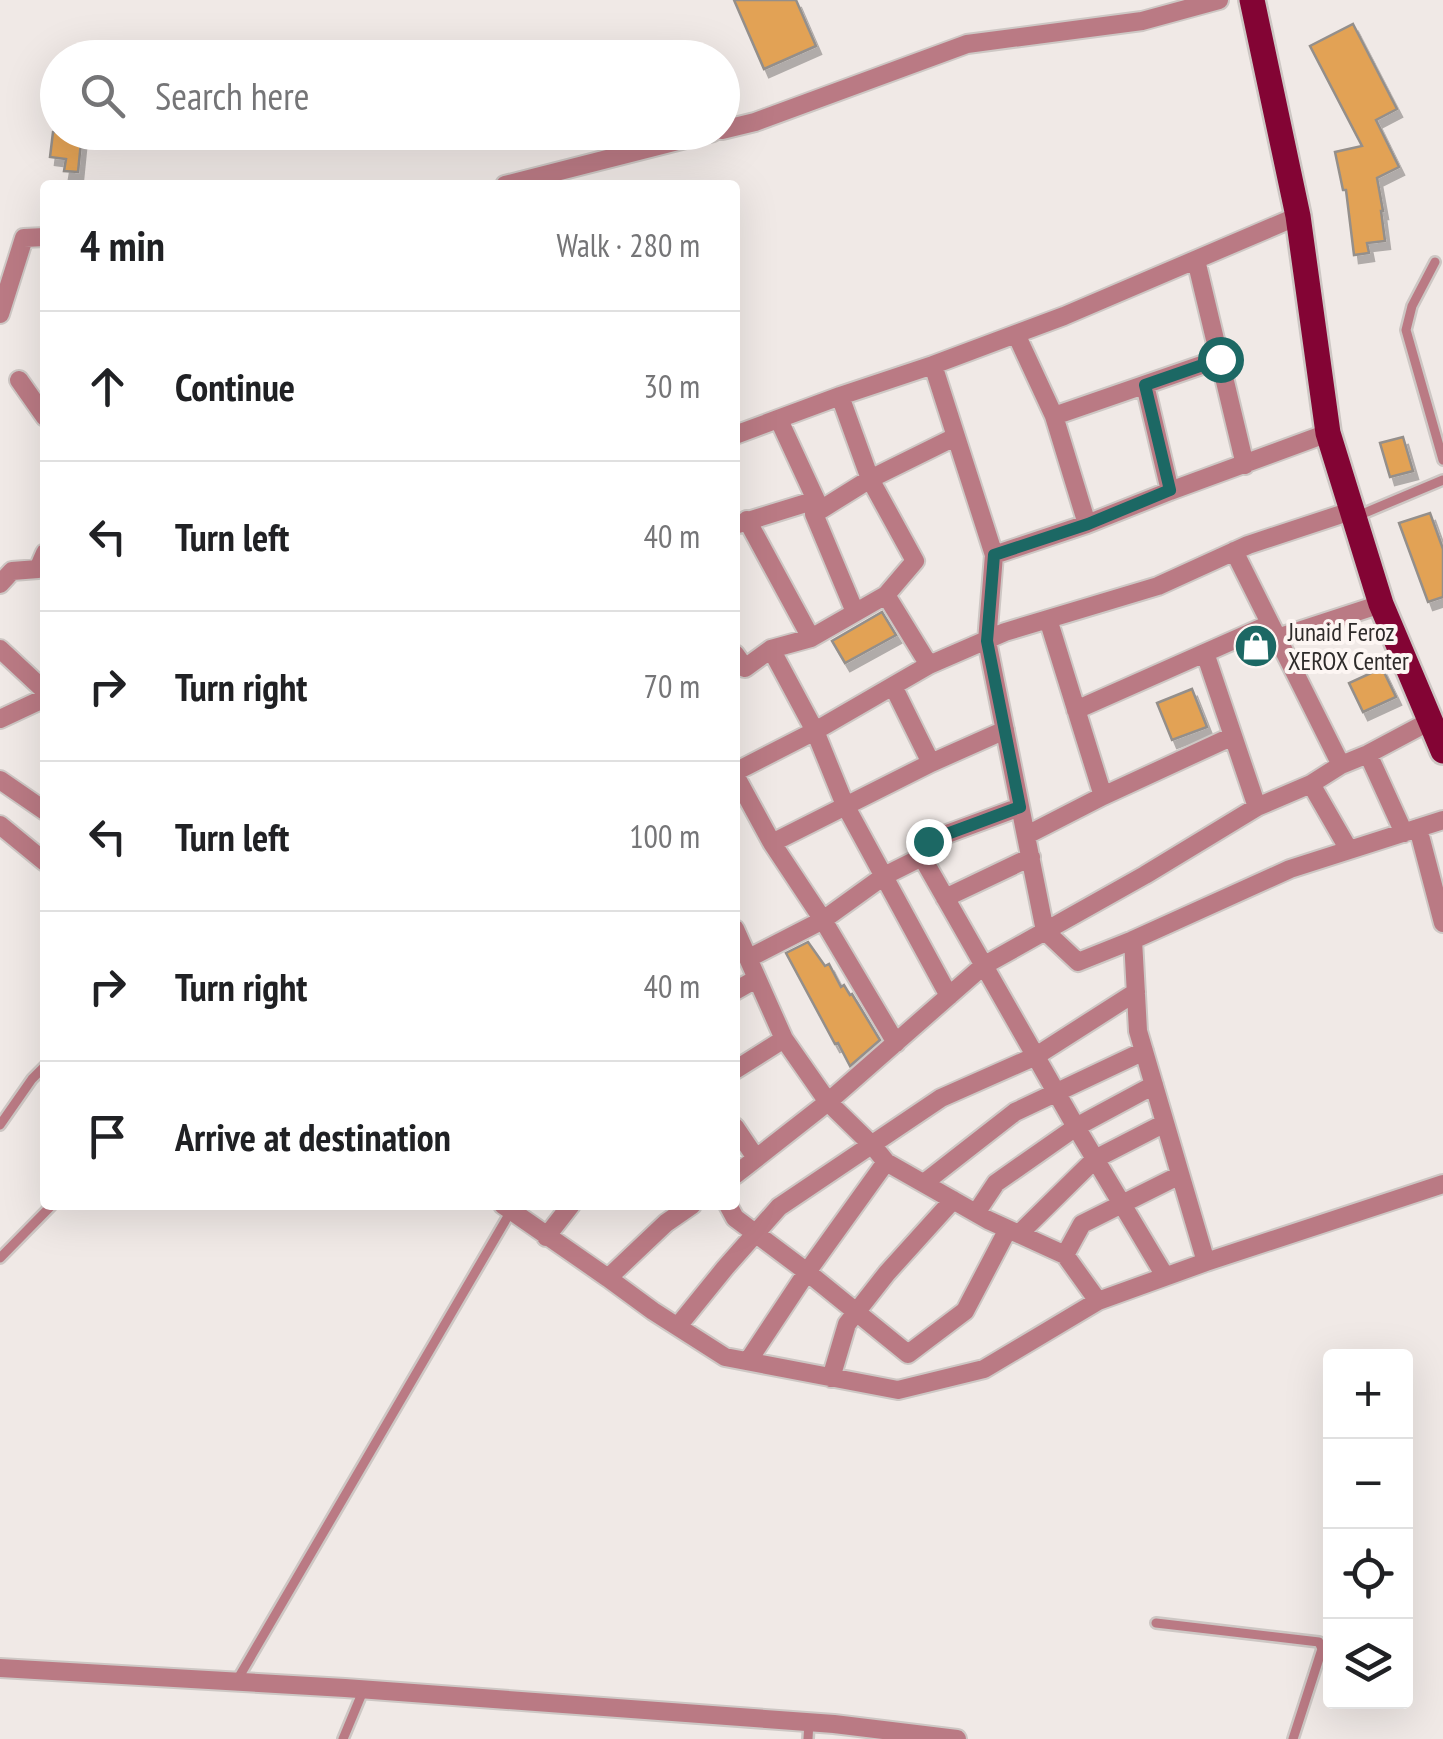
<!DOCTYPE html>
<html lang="en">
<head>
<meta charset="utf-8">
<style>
  :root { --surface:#fff; --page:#f2f2f2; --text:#202124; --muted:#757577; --line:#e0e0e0 }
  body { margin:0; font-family:"PT Sans Narrow",sans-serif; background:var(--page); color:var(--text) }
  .controls { position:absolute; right:30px; bottom:30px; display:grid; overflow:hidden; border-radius:10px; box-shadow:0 10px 40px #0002 }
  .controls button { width:90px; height:90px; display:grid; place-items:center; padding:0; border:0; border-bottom:2px solid var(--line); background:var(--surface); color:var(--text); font:50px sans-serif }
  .stop { position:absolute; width:30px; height:30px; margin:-22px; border:8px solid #1c6864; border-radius:50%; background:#fff }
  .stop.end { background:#1c6864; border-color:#fff; box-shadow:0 2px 10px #0008 }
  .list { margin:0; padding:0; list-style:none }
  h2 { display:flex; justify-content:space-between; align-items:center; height:130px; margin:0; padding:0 40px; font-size:42px }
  h2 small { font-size:32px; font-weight:400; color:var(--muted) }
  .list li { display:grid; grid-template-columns:65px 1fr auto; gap:30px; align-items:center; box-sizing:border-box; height:150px; padding:0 40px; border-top:2px solid var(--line) }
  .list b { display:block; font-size:38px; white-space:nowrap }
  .list em { font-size:32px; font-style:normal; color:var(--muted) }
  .icon { flex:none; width:55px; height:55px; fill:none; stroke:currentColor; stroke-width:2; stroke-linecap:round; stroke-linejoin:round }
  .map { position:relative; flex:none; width:1443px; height:1739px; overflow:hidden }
  .search { position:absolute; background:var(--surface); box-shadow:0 10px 40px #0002; left:40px; top:40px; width:700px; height:110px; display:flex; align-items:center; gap:25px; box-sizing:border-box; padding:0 35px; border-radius:55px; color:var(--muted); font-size:38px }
  .panel { position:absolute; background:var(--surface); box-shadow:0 10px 40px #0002; left:40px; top:180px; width:700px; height:1030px; border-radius:10px }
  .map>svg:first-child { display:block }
  .building { fill:#e2a254; stroke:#948f8b; stroke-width:2.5; filter:url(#shadow) }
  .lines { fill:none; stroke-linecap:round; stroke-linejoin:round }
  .service-casing { stroke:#cdc7c4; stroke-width:14 }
  .minor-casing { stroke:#cdc7c4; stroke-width:22 }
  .primary-casing { stroke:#cdc7c4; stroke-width:30 }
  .service { stroke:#ba7a84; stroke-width:9 }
  .minor { stroke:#ba7a84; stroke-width:18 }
  .primary { stroke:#830434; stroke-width:25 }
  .route { stroke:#1c6864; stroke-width:12 }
  .labels { text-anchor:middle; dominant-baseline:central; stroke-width:8; stroke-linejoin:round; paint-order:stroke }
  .poi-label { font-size:25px; fill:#2e2b2a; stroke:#fdf6f3; text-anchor:start }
</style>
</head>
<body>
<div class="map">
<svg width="1443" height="1739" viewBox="0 0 1443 1739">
  <defs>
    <filter id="shadow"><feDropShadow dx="5" dy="8" stdDeviation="0" flood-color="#0004"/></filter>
  </defs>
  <rect width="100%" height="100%" fill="#f0e9e6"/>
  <!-- building -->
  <path class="building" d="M734,0H796L816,46L764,69Z
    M1353,24L1397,109L1376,120L1399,167L1377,178L1383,211H1381L1385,241L1367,243L1369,253L1354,255L1346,190H1343L1335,152L1362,146L1310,46Z
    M53,132H82L78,172L64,171L66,159L50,157Z
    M1403,437L1413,471L1390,477L1380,443Z
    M1430,513L1443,549V597L1428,602L1399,523Z
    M882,612L896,635L845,663L832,641Z
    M1382,668L1396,697L1363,712L1349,683Z
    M1192,689L1207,727L1172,740L1157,703Z
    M808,942L825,966L829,964L841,987L844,985L850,995L852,994L880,1040L850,1066L838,1043L835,1044L786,953Z"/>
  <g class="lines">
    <!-- service casing -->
    <g class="service-casing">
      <path id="service" d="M1435,262L1412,306L1406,330L1443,460
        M1355,517L1443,480
        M0,1125L32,1079L45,1066
        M0,1258L52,1205
        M1156,1623L1319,1642L1322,1649L1293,1739
        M236,1682L511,1211
        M343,1739L363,1691
        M808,1739L809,1722"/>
    </g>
    <!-- minor casing -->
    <g class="minor-casing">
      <path id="minor" d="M722,130L755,122L967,44L1142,21L1219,0
        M505,185L713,132
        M1196,260L1245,465
        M0,314L24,238L45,237
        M1016,334L1054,416L1087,524
        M933,365L994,555L987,641L1045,931L1078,962L1133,940L1290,869L1443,820
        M19,380L45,417
        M1145,385L1170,491
        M1054,416L1219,359
        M779,420L816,500L814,514L855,612
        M735,435L840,396L933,365L1064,316L1298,216
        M814,514L870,479L955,437
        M747,520L811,638
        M735,525L816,500
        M1234,551L1341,765
        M994,555L1087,524L1170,491L1328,433
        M0,584L12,571L38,569L45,553
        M886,595L929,665
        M1048,619L1103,796L1233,736
        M1277,638L1381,604
        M0,649L45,691
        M771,649L815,731L845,805L949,996
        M1205,653L1257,807
        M735,654L745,668L771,649L811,638L886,595L915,561L870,479L840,396
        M893,686L931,763
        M1076,710L1270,624
        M0,719L45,698
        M1368,754L1404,833
        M735,772L815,731L929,665L1005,632L1158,586L1248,545L1351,511
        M735,775L772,843L823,920L896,1043
        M0,780L45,811
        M1311,784L1349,850
        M0,825L45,862
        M1418,828L1443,923
        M1027,835L1103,796
        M772,843L931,763L1005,730
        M922,857L928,841L1020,807
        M945,898L1031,857
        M735,929L784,1039L828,1102L873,1146L886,1162L988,1220L1065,1255L1098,1301L1206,1262L1443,1184
        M1133,940L1138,1031L1206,1262
        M749,958L823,920L884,876L922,857L1076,1127L1165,1276
        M735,991L756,979
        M735,1070L784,1039
        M735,1127L756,1158
        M735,1175L828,1102L983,966L1145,875L1257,807L1311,784L1341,765L1368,754L1430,721
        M924,1183L1015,1112L1144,1051
        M503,1205L608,1278
        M692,1205L666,1223L608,1278L653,1311L725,1357L898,1390L984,1369L1098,1301
        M728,1205L735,1218L807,1272L908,1354L965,1311L1008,1229
        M976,1213L996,1183L1076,1127L1154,1085
        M1019,1234L1095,1159L1165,1123
        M546,1237L571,1205
        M1065,1255L1082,1224L1180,1175
        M678,1326L725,1268L779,1207L941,1098L1036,1056L1136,992
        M748,1361L807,1272L886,1162
        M831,1378L847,1324L887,1273L953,1200
        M0,1668L345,1688L834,1724L957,1739"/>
    </g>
    <!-- primary casing -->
    <g class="primary-casing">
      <path id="primary" d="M1252,0L1298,216L1328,433L1381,604L1443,751"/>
    </g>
    <!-- service -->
    <use href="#service" class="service"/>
    <!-- minor -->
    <use href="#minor" class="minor"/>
    <!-- primary -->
    <use href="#primary" class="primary"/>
  </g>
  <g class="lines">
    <!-- route -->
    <path class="route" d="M928,841L1020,807L987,641L994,555L1088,524L1170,490L1145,385L1220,359"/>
  </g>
  <!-- icons -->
  <defs>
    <g id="shop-disc" transform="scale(2.25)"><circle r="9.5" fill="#1c6864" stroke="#fdf6f3"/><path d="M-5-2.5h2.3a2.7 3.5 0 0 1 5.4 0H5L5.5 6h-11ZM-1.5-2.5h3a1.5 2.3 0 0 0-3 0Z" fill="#fff"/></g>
  </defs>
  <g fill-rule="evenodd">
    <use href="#shop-disc" x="1256" y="646"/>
  </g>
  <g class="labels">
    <!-- poi labels -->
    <g class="poi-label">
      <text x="1288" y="632">Junaid Feroz<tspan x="1288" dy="29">XEROX Center</tspan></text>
    </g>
  </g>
</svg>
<div class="controls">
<button>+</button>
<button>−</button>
<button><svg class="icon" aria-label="locate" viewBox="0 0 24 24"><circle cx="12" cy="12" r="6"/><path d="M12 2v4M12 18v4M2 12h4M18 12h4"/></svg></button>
<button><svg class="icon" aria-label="layers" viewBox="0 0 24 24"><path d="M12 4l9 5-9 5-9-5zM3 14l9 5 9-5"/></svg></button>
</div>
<div class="stop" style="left:1220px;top:359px"></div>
<div class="stop end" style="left:928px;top:841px"></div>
<div class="search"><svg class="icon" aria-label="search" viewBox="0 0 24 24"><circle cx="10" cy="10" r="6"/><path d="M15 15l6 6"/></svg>Search here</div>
<section class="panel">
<h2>4 min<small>Walk · 280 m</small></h2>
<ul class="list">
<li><svg class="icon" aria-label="ahead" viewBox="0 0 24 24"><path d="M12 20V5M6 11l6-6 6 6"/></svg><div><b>Continue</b></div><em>30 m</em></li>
<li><svg class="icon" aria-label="left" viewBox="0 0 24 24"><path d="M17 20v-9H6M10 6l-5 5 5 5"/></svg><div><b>Turn left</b></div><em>40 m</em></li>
<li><svg class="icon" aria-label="right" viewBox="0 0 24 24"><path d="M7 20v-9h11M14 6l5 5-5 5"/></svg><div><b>Turn right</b></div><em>70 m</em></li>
<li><svg class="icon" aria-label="left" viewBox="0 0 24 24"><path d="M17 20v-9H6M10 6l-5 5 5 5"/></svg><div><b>Turn left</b></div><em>100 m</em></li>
<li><svg class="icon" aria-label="right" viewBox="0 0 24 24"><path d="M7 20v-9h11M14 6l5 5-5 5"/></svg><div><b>Turn right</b></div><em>40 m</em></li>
<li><svg class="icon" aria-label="arrive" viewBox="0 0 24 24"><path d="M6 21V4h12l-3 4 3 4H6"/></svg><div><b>Arrive at destination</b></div></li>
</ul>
</section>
</div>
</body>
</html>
